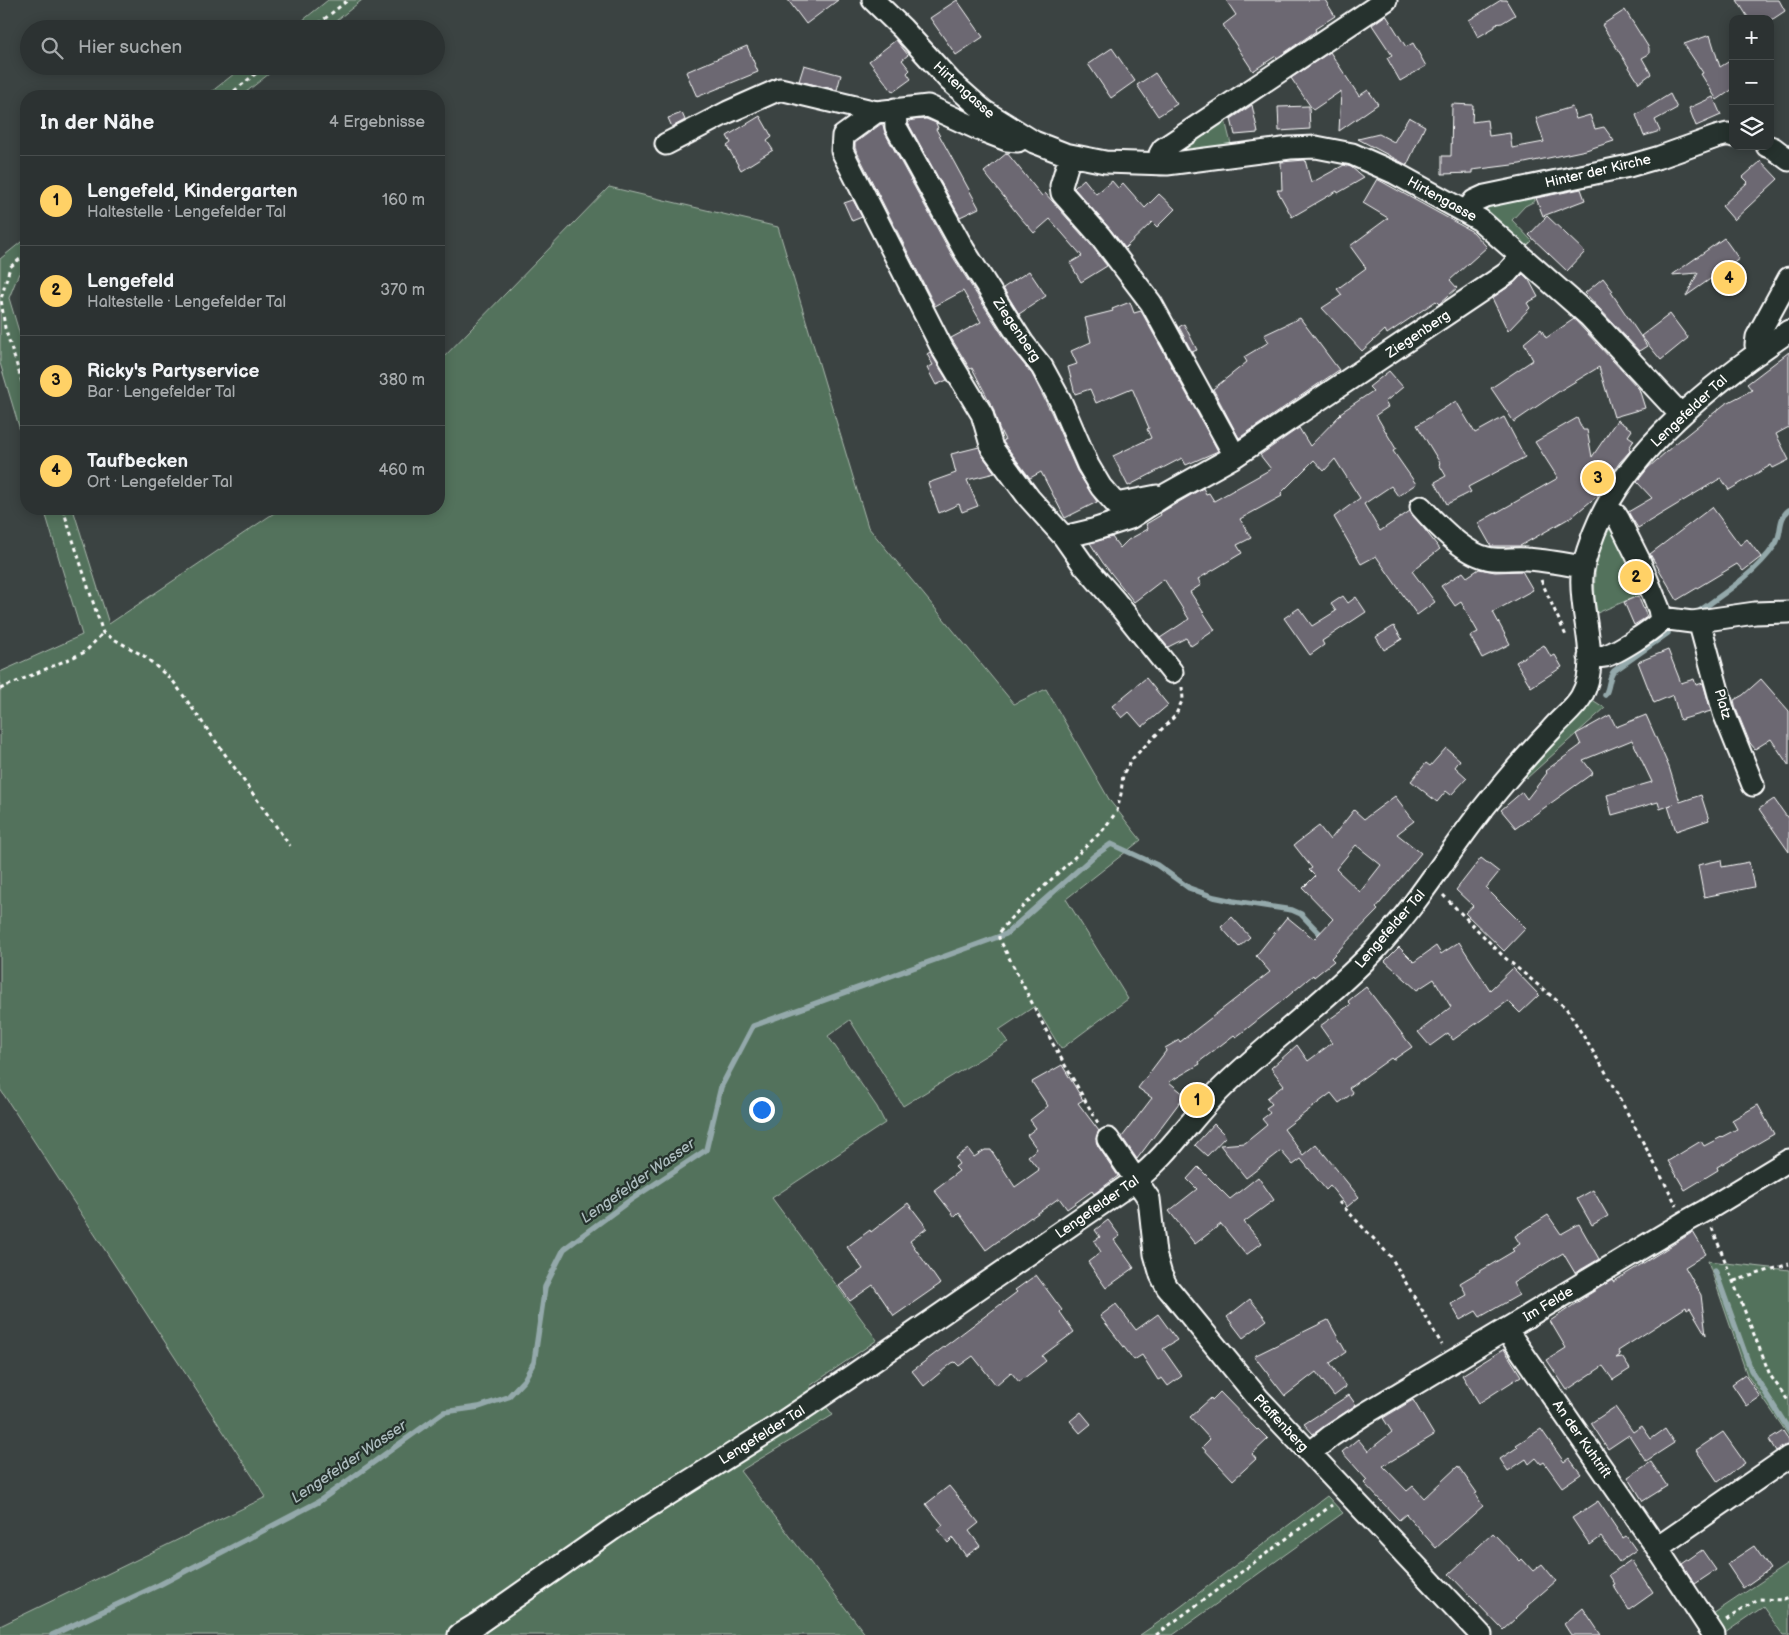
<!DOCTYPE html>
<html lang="de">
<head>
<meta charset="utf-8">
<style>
  :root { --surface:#2c3232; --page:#343a3a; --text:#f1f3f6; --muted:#a6aaac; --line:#484d4d; --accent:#ffd166 }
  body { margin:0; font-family:"Balsamiq Sans",sans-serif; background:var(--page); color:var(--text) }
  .controls { position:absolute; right:15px; top:15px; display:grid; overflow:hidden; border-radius:10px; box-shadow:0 2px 12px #0003 }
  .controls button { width:45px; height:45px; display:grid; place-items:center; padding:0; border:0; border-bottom:1px solid var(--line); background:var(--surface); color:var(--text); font:25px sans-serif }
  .you { position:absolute; left:761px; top:1109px; width:18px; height:18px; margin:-12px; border:4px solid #fff; border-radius:50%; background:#1a73e8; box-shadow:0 0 0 8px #1a73e833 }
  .badge { display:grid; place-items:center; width:32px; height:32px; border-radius:50%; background:var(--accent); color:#111; font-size:16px; font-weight:700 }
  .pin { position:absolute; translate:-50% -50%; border:2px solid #fff; box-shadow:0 1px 5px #0006 }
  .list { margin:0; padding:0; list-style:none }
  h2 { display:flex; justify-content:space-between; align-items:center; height:65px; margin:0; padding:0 20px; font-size:21px }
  h2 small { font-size:16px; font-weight:400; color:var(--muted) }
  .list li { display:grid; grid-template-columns:32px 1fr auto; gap:15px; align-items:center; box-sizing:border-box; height:90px; padding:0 20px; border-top:1px solid var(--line) }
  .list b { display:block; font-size:19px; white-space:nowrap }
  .list p { margin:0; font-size:16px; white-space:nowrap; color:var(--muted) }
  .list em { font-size:16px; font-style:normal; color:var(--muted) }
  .icon { flex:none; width:28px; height:28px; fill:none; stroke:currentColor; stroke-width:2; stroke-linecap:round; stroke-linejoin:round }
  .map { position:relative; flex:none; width:1789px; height:1635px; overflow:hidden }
  .search { position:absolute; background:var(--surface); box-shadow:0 2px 12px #0003; left:20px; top:20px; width:425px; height:55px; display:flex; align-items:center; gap:12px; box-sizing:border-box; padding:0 18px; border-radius:28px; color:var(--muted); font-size:19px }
  .panel { position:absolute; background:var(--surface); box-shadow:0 2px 12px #0003; left:20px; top:90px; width:425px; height:425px; border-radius:20px }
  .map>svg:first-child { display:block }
  .green { fill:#53725b; stroke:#a9b8ad }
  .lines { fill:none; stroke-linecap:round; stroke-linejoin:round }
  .stream { stroke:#94a9ab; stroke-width:5.5 }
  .building { fill:#6c6772; stroke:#fff; fill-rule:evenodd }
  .minor-casing { stroke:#fff; stroke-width:25 }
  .path { stroke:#fff; stroke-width:3; stroke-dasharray:4 4; stroke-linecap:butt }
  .minor { stroke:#26332d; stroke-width:21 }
  .labels { text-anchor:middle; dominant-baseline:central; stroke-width:4.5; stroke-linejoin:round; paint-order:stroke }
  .street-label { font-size:14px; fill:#fff; stroke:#26332d }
  .water-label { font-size:15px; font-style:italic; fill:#aebec0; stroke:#26332d }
</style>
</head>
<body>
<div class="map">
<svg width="1789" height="1635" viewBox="0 0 1789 1635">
  <rect width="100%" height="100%" fill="#3b4342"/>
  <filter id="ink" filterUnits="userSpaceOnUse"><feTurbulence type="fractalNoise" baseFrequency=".02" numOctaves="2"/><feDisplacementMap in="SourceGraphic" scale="10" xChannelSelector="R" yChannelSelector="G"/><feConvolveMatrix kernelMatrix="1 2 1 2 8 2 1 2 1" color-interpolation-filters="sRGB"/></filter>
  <g filter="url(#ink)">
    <!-- green -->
    <path class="green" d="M328,0H362L326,29H292Z
      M244,66H279L241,96H206Z
      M1224,116L1232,148L1178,154L1177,147Z
      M609,187L778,227L868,527L1014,704L1046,689L1110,801L1141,840L1066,899L1128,999L1061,1049L1035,1006L999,1030L1008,1042L903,1106L850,1020L828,1036L877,1107L885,1123L772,1198L877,1340L810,1386L833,1415L740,1471L866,1635H0V1626L266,1497L0,1089V672L82,635L44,509H73L109,624L280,509H439V362Z
      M1533,192L1535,201L1525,206L1512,220L1532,241L1525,248L1482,211V208Z
      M26,238V268L19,273L9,298L26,355V450L0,363V259Z
      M1612,526H1614L1642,594L1597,613C1592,584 1594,550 1612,526Z
      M1591,699L1605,708L1527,778L1522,774Z
      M1708,1261L1789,1270V1436L1747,1375Z
      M1327,1496L1343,1513L1173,1635H1140L1175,1611Z
      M1789,1563V1635H1783L1763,1607L1722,1635L1704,1620Z"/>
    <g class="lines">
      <!-- stream -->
      <path class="stream" d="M1695,614C1723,594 1755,574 1775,545C1783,533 1777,519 1789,510
        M1605,695C1610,688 1608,677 1614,671L1668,633
        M1715,1270L1751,1370L1789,1430
        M52,1635L159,1585L318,1502L444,1412L479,1407L508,1397L524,1380L534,1362L545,1287L564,1249L629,1201L706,1150L721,1087L753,1026L1006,934L1094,856L1111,844L1157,865L1189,888L1214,897L1233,901L1292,910L1301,914L1324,938"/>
    </g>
    <!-- building -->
    <path class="building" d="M788,0H838L806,24Z
      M957,0L983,37L956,55L930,18Z
      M1226,0H1325L1335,16L1315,29L1316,31L1277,58L1276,56L1253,71L1223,25L1236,15Z
      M1501,0H1506L1515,15L1502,23L1495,24V27L1478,37L1469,20Z
      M1737,0H1779L1785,11L1773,19H1749Z
      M1625,10L1649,48V54L1642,58L1651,74L1639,83L1602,25Z
      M1386,15L1406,47L1413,43L1426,66L1400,81L1387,58L1392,55L1372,25Z
      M1710,35L1720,67L1733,59V89L1717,100L1701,74L1703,73L1684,44Z
      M896,40L908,55L902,60L910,70L907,73L911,79L893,92L869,61Z
      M747,46L758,72L697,97L686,72Z
      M1112,48L1135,81L1111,98L1088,64Z
      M1330,52L1359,96L1368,90L1378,104L1339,131L1341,91L1313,110L1291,78Z
      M804,65L841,75L837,90L799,81Z
      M1155,73L1177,104L1158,116L1137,85Z
      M1670,94L1677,108L1655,120L1660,131L1644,136L1636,115Z
      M1713,97L1721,115L1696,126L1689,108Z
      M1452,104L1473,105L1472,122L1487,120L1489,136L1510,133L1512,148L1544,142L1536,118L1572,107L1576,119L1590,115L1595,129L1604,127L1614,141L1586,150L1520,164L1472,170V173L1442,174V156H1451Z
      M1252,105L1258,133L1235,135L1231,119Z
      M1309,106L1310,129L1279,131L1278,107Z
      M682,113L685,120L672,127L668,118Z
      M760,116L772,137L767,141L773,150L741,170L727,146L731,143L727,136Z
      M1409,117L1425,126L1407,165L1358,139L1379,134L1394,142Z
      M926,119L936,123L938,128L936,129L979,208L960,217L908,123L912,120Z
      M881,124L883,125L885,133L953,257L1012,350L1032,374L1052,414L1077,471L1097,502L1065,518L1041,472L1030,478L1003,442V441L1005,440L999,428L993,408L972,368L970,369L951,338L981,322L963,291L935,306L855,148V143Z
      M1007,153L1042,196L1045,193L1091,245L1107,266L1081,282L1070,263L1082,256L1050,219L1034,233L1020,217L984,172Z
      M1305,160L1311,183L1344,165L1351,167L1364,178L1338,193L1337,191L1292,217L1277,190H1282L1281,162Z
      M1761,161L1778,179L1734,220L1722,206L1748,182L1743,177Z
      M1084,179L1096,194L1112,181L1118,188L1123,183L1145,208L1159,194L1175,209L1157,227L1152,222L1125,248L1110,229L1074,188Z
      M1377,179L1473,232L1487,247L1450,280L1457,288L1439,304L1436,301L1387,334L1385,330L1362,351L1322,308L1342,295L1337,289L1366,268L1350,246L1388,218L1363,203Z
      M1581,189L1585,200L1543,216L1536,198Z
      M853,200L862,217L852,221L844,203Z
      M1547,216L1585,252L1567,271L1529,235Z
      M1724,238L1739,259L1686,296L1698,273L1672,275Z
      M1029,271L1046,296L1019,314L1003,288Z
      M1523,274L1529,280L1538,297L1527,303L1530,308L1508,331L1492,298L1514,283Z
      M1603,278L1613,291L1611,292L1647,346L1639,351L1585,293Z
      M1130,302L1134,313L1141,311L1218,451L1186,465L1182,458L1128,486L1113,456L1151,438L1147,429L1149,428L1132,388L1096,403L1090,389L1075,394L1068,367L1077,364L1071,351L1091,342L1085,318L1113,311L1112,309Z
      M1670,314L1688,338L1661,360L1641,336Z
      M1300,318L1339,370L1239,438L1213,389L1247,362L1244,357L1269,342L1264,335Z
      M1574,319L1639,389L1645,408L1614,417L1599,367L1561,390L1514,422L1491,388L1533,360L1524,343L1541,329L1546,338Z
      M1184,324L1197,350L1192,352L1179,327Z
      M930,352L947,380L936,385L927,368L933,365L927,354Z
      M1789,352V427L1776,434L1789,460L1773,468L1771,465L1729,490L1721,478L1638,528L1628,512L1652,498L1637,482L1648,468L1675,444L1725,404L1752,390L1747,384Z
      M1389,371L1403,387L1385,402L1388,407L1376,415L1396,449L1393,451L1416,484L1398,496L1391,486L1364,504L1380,531L1410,511L1440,549L1412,571L1435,602L1417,615L1376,556L1361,564L1334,517L1360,498L1335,459L1324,471L1314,460L1281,493L1282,496L1240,519L1251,538L1237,545L1242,553L1198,579L1201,585L1190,592L1215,630L1191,646L1186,638L1168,647L1160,638L1189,619L1164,579L1134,602L1103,563L1090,543L1112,537L1120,548L1128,540L1148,529L1146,524L1161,515L1160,513L1203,488L1206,494L1209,493L1214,501L1271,469L1260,455L1299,428L1310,446L1341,414L1340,413L1373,391L1369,387Z
      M1456,401L1475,433L1504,417L1525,457L1468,487L1471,492L1447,504L1435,482L1446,476L1439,464L1440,463L1417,425Z
      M1577,418L1583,430H1587L1592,457L1617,420L1632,430L1628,436L1634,440L1629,448L1630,451L1620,462L1597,496L1573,516L1520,546H1491L1478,523L1558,478L1535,442Z
      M979,447L982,455L995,473L967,480L978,506L962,512L959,504L939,513L928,483L956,473L951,454Z
      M1712,507L1740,545L1747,539L1761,557L1743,571L1737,564L1677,600L1650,554Z
      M1479,569L1495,572L1522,571L1533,590L1493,612L1510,644L1482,658L1470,636L1478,632L1461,602L1455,606L1441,586L1463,572L1467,577Z
      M1343,596L1348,603L1356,597L1366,612L1322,641L1324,645L1310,655L1284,618L1299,608L1312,626L1336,611L1331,604Z
      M1638,596L1647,617L1634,625L1624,602Z
      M1394,626L1402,639L1384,650L1376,637Z
      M1544,645L1551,657L1555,655L1562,667L1531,687L1516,662Z
      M1668,650L1681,683L1694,679L1696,685L1703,683L1711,711L1680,720L1673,695L1654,703L1638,662Z
      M1146,678L1168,705L1142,727L1129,712L1122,718L1112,706Z
      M1761,679L1789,711V766L1771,739L1755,749L1750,743L1736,709L1734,700L1743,695Z
      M1610,715L1616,727L1646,715L1669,767L1680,802L1701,795L1709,820L1676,831L1668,806L1674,804L1660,809L1658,802L1612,815L1607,795L1652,782L1632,740L1583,760L1593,773L1516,828L1501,810L1522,792L1527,799L1547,773L1545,771L1581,745L1576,734Z
      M1446,748L1460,760L1455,767L1467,778L1451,795L1446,791L1437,802L1411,781L1426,763L1430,766Z
      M1395,796L1414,821L1397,834L1421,853L1376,908L1378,910L1331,958L1334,961L1314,977L1313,975L1287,997L1244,1031L1236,1037L1234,1035L1199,1062L1200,1064L1169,1082L1185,1095L1137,1159L1122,1137L1152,1098L1138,1088L1166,1051L1165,1048L1179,1040L1180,1042L1270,972L1256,956L1287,917L1314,939L1333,919L1303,888L1315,876L1309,870L1312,868L1294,845L1319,826L1330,840L1354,810L1364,819ZM1356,845L1381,865L1360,892L1336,869Z
      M1774,799L1789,820V852L1759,809Z
      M1481,858L1499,872L1486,888L1526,928L1504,951L1465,913L1473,906L1456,890Z
      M1721,860L1722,867L1749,862L1754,887L1704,897L1698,865Z
      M1232,917L1250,937L1239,947L1221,927Z
      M1459,942L1490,990L1513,968L1539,995L1520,1013L1508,1001L1453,1040L1448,1033L1430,1046L1418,1032L1451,1007L1434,979L1417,990L1385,961L1399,947L1414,962L1436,946L1441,954Z
      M1366,987L1412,1047L1393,1060L1391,1058L1349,1088L1353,1093L1339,1103L1331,1093L1284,1129L1303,1155L1316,1144L1359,1197L1347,1207L1330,1186L1326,1190L1301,1159L1293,1165L1281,1151L1246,1178L1220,1145L1245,1143L1267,1125L1262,1119L1270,1113L1266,1108L1272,1104L1267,1098L1284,1085L1271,1068L1297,1045L1308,1061L1332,1043L1320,1026L1351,1004L1348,1001Z
      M1062,1065L1083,1100L1078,1103L1099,1131L1096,1139L1098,1146L1118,1176L1094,1194L1092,1191L1067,1209L1059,1198L1031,1218V1217L986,1250L959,1213L955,1217L934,1190L959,1171L955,1167L959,1164L955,1158L968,1149L974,1157L985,1150H991L1015,1187L1039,1170L1028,1156L1037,1149L1027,1135L1036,1128L1030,1120L1048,1106L1032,1082Z
      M1758,1105L1774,1134L1717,1167L1718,1170L1685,1190L1668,1161L1701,1141L1704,1146L1737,1129L1732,1120Z
      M1214,1124L1226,1136L1207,1156L1195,1145Z
      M1198,1167L1230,1199L1258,1177L1274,1200L1244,1222L1262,1243L1246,1255L1221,1224L1195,1244L1169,1211L1197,1189L1187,1179Z
      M1593,1190L1608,1216L1592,1225L1577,1199Z
      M908,1203L927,1228L910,1241L940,1284L894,1316L873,1285L850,1301L839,1286L863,1269L847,1247L870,1230L871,1232Z
      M1548,1215L1561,1234L1579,1224L1599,1259L1575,1273L1563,1253L1513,1283L1519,1295L1480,1317L1476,1311L1460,1320L1451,1304L1467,1295L1460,1283L1514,1251L1512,1249L1520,1244L1515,1236Z
      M1108,1220L1120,1236L1114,1240L1134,1268L1106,1288L1088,1262L1101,1252L1094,1241L1100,1237L1095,1230Z
      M1693,1232L1706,1254L1685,1267L1701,1295L1706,1335L1690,1308L1687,1310L1686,1307L1618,1351L1620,1355L1616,1358L1622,1357L1630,1369L1613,1380L1603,1366L1567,1390L1547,1360L1566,1348L1550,1321L1588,1295L1612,1280L1613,1282Z
      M1036,1275L1062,1310L1060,1312L1074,1332L1042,1356L1046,1361L1019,1382L1011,1372L996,1385L973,1356L959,1366L955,1362L952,1363L924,1386L912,1371L1017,1292L1015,1290Z
      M1250,1299L1267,1320L1243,1338L1227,1317Z
      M1116,1304L1136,1330L1158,1314L1177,1340L1163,1349L1182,1376L1168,1386L1162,1378L1158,1380L1142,1355L1134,1360L1100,1316Z
      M1328,1320L1346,1352L1330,1363L1346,1387L1334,1396L1316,1372L1285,1396L1254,1356Z
      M1504,1349L1521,1376L1479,1403L1462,1375Z
      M1745,1375L1760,1397L1747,1406L1732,1384Z
      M1220,1392L1257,1430L1258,1429L1268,1439L1252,1454L1256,1459L1233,1480L1202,1447L1210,1439L1190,1417L1211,1398L1212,1400Z
      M1349,1395L1356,1405L1313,1434L1304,1424Z
      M1413,1400L1434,1435L1383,1466L1407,1491L1413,1486L1424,1498L1458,1466L1477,1493L1475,1494L1483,1506L1436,1548L1406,1514L1399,1520L1364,1483L1367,1480L1342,1452L1358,1439L1368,1451L1392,1432L1383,1418Z
      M1615,1407L1633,1432L1642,1426L1651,1439L1665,1429L1674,1443L1646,1461L1629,1435L1608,1449L1591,1423Z
      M1081,1412L1091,1424L1080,1433L1070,1421Z
      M1541,1429L1564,1462L1569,1458L1581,1474L1562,1487L1544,1462L1541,1464L1536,1458L1529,1464L1526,1459L1508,1471L1500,1459L1518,1447L1516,1445Z
      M1783,1431L1789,1440V1445L1776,1451L1769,1440Z
      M1723,1432L1745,1463L1718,1482L1696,1450Z
      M1651,1462L1667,1486L1643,1501L1628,1477Z
      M949,1486L979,1523L969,1531L980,1546L966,1556L953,1538L948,1543L937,1529L943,1525L926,1504Z
      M1598,1501L1623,1538L1626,1536L1636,1550L1619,1562L1601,1537L1590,1545L1572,1518Z
      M1493,1533L1520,1561L1522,1559L1533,1571L1542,1564L1556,1581L1527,1606L1528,1607L1503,1630L1449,1574Z
      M1754,1546L1770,1569L1743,1588L1727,1564Z
      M1702,1550L1716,1570L1695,1584L1682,1564Z
      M1631,1560L1653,1593L1629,1610L1613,1585L1615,1584L1609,1575Z
      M1583,1608L1601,1635H1571L1564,1624Z"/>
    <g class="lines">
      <!-- minor casing -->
      <g class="minor-casing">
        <path id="minor" d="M873,0L902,28L950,81L984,111L1034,142L1065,154L1105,162L1167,164L1290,148L1316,147L1352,154L1395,173L1480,220L1589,316L1681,415
          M895,109L896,127L964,250L1023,343L1042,367L1060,400L1088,465L1101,487L1116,504L1157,496
          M876,112L843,136L842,151L942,348L982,414L992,448L1029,498L1064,537L1083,564L1116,602L1172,672
          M666,144L728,112L780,89L876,112L928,106L976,128L1007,140L1018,141
          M1767,146L1773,148L1789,160
          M1070,156L1061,186L1062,193L1101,237L1151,303L1235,456
          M1160,164V154L1163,149L1386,0
          M1467,211L1474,201L1485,196L1629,166L1660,157L1716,137L1728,134L1733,136
          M1758,353L1756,345L1757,337L1789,278
          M1421,507C1437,525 1463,553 1487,558C1499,561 1513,558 1526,559C1545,560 1564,564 1583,567
          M1064,537L1093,530L1130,518L1167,494L1235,456L1497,280L1507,273L1521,257
          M1661,618L1692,622L1755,613L1789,612
          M1699,621L1724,713L1753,785
          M1589,657C1595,657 1600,657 1605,656C1616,653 1655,629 1661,620L1659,609L1639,560L1619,520L1616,515L1606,508
          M1108,1139L1149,1199L1155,1254L1161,1275L1167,1287L1258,1398L1481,1635
          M1506,1329L1657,1548L1714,1635
          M1310,1453L1331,1436L1363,1415L1685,1222L1705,1211L1789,1160
          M1657,1548L1789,1457
          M459,1635L477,1624L613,1529L777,1426L853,1375L1136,1180C1169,1154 1191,1119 1220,1090C1269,1042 1325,1002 1373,952C1416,907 1447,854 1485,806C1506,780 1528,754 1551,730C1560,719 1574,709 1581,697C1602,661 1579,615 1582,576C1583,561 1589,547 1594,533C1627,449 1716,381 1789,331"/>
      </g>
      <!-- path -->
      <path class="path" d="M312,29L348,0
        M228,96L265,66
        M26,254L10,267L1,299L5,328L26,394
        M63,509L103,633L144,656L173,681L290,846
        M1541,580L1567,638
        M0,689L85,652L103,633
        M1443,895L1504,957L1566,1008L1605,1071L1677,1206
        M1098,1123L1053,1044L999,938V933L1010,919L1103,830L1117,811L1121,794L1123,774L1132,759L1175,716L1183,699L1182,687
        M1339,1202L1391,1257L1442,1345
        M1712,1228L1770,1375L1789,1402
        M1734,1281L1789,1264
        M1726,1620L1758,1599L1784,1600L1789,1598
        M1156,1635L1332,1505"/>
      <!-- minor -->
      <use href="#minor" class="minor"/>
    </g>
  </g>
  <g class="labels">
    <!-- street labels -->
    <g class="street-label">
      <text transform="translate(964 90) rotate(42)">Hirtengasse</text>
      <text transform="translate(1598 171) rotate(-13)">Hinter der Kirche</text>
      <text transform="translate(1442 199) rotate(29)">Hirtengasse</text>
      <text transform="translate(1017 330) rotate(56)">Ziegenberg</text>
      <text transform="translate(1418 334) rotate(-34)">Ziegenberg</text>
      <text transform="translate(1689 411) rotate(-43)">Lengefelder Tal</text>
      <text transform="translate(1723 704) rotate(74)">Platz</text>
      <text transform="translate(1390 929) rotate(-49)">Lengefelder Tal</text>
      <text transform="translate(1097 1207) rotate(-35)">Lengefelder Tal</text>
      <text transform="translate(1548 1304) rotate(-31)">Im Felde</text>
      <text transform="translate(1281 1423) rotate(47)">Pfaffenberg</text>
      <text transform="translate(762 1435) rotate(-32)">Lengefelder Tal</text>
      <text transform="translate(1582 1439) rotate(55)">An der Kuhtrift</text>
    </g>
    <!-- water labels -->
    <g class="water-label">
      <text transform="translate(638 1181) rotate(-35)">Lengefelder Wasser</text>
      <text transform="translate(349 1462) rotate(-34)">Lengefelder Wasser</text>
    </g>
  </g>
</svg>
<div class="controls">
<button>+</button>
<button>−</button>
<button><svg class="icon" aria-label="layers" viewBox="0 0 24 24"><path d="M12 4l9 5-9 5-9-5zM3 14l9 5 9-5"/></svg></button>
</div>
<div class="you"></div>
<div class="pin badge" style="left:1197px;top:1100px">1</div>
<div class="pin badge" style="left:1636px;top:577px">2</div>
<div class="pin badge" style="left:1598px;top:478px">3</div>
<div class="pin badge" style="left:1729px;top:278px">4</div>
<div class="search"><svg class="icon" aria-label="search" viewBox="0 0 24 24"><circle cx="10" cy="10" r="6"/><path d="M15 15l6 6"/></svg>Hier suchen</div>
<section class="panel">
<h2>In der Nähe<small>4 Ergebnisse</small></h2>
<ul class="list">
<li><span class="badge">1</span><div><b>Lengefeld, Kindergarten</b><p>Haltestelle · Lengefelder Tal</p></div><em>160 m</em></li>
<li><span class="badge">2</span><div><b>Lengefeld</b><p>Haltestelle · Lengefelder Tal</p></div><em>370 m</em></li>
<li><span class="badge">3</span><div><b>Ricky's Partyservice</b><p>Bar · Lengefelder Tal</p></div><em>380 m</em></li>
<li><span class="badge">4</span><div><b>Taufbecken</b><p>Ort · Lengefelder Tal</p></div><em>460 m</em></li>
</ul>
</section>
</div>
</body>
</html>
